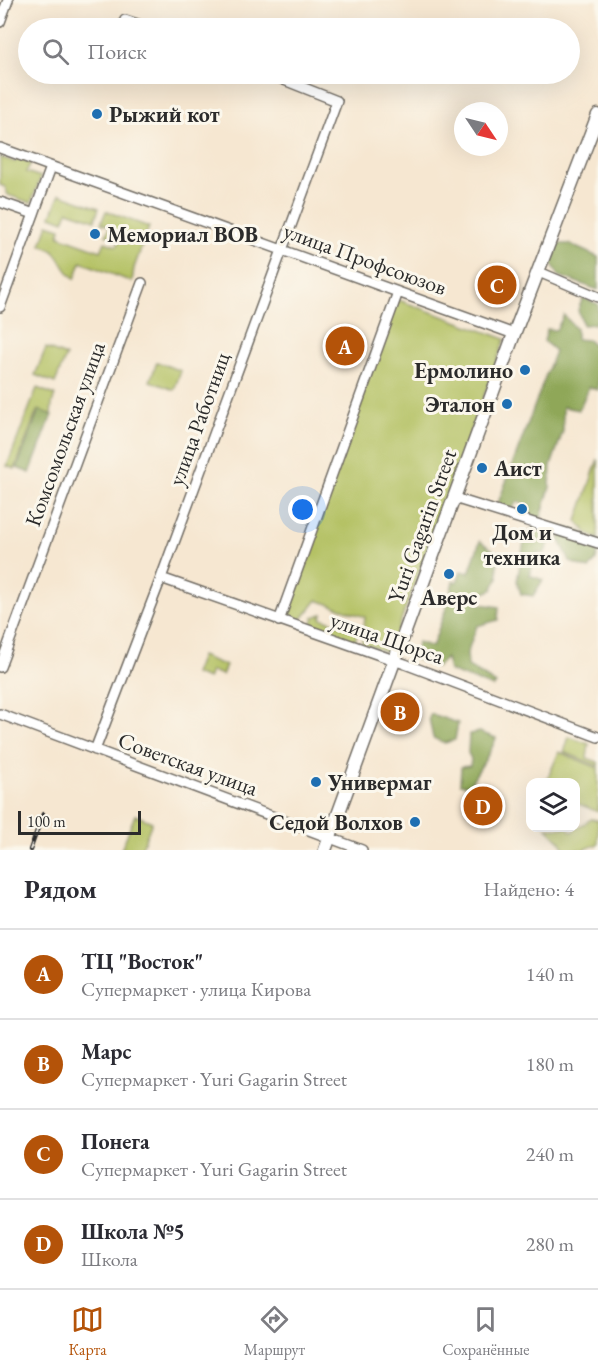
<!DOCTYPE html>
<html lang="ru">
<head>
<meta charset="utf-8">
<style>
  :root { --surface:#fff; --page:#f2f2f3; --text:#2b2b33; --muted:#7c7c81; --line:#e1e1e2; --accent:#b45309 }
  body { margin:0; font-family:"EB Garamond",serif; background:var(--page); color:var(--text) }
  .controls { position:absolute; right:18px; bottom:18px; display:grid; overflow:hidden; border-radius:12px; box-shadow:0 6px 24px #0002 }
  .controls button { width:54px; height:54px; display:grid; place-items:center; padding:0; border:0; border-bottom:2px solid var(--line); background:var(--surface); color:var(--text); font:30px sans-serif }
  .compass { position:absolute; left:454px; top:102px; width:54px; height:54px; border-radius:50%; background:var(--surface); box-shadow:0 6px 24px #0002; rotate:125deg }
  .scale { position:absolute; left:18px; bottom:15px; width:123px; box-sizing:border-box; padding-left:6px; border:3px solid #2b2b2b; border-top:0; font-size:16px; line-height:21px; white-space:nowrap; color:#2b2b2b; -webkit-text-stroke:4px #fbf7ec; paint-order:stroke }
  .you { position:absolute; left:303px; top:510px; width:21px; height:21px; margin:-15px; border:4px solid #fff; border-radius:50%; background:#1a73e8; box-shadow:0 0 0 9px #1a73e833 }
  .badge { display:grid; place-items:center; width:39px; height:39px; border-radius:50%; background:var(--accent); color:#fff; font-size:20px; font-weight:700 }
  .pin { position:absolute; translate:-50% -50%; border:3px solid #fff; box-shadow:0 2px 6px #0006 }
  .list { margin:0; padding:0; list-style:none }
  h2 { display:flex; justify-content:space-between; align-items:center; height:78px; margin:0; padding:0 24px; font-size:26px }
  h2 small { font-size:20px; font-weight:400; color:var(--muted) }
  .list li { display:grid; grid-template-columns:39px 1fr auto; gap:18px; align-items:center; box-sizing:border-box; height:90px; padding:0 24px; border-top:2px solid var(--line) }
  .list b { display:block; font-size:22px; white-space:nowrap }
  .list p { margin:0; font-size:20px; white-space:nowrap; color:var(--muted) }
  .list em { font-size:20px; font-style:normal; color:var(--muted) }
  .icon { flex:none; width:33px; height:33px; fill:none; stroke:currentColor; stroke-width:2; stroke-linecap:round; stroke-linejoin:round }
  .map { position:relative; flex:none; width:598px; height:850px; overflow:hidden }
  .search { position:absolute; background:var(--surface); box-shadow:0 6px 24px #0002; left:18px; right:18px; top:18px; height:66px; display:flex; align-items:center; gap:15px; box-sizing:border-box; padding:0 21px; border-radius:33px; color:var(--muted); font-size:22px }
  .sheet { height:438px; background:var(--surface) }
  nav { display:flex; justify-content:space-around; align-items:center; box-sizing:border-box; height:84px; border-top:2px solid var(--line); background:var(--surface); font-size:16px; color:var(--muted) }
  nav a { display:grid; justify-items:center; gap:3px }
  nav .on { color:var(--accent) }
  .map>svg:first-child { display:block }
  .green { fill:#b4c163; stroke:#707647; stroke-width:1.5 }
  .forest { fill:#8fa759; stroke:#5d6942; stroke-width:1.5 }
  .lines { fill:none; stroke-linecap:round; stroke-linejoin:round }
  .minor-casing { stroke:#726d65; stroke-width:12 }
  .secondary-casing { stroke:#726d65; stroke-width:15 }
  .minor { stroke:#fff; stroke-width:9 }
  .secondary { stroke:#fff; stroke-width:12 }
  .rail-casing { stroke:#2b2b2b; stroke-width:4.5 }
  .rail { stroke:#fbf7ec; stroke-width:2; stroke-dasharray:7; stroke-linecap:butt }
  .poi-dot { fill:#1f6fb2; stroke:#fbf7ec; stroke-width:2 }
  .labels { text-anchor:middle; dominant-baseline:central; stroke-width:6; stroke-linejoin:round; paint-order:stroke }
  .poi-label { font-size:22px; font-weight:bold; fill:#2b2b2b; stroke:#fbf7ec; text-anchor:start }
  .street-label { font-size:22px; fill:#2b2b2b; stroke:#fbf7ec }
</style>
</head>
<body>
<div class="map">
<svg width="598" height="850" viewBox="0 0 598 850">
  <rect width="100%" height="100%" fill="#fbf7ec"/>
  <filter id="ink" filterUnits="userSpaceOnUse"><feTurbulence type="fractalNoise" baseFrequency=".0167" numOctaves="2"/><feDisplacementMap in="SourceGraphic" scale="12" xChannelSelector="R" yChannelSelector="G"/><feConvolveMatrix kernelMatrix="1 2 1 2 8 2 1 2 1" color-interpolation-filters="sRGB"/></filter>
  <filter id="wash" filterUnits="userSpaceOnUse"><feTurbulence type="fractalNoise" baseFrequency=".008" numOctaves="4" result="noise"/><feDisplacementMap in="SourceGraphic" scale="24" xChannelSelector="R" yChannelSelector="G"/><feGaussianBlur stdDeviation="1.35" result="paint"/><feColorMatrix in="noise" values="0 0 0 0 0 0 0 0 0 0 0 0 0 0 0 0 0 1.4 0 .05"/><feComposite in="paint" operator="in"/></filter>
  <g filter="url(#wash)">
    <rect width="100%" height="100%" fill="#f6e7d1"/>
    <!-- green -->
    <path class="green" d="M0,157L15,162L18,158L31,163L26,172L41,177L31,203L8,195L5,187L0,185Z
      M60,194L99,208L95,220L68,211L64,221L51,216Z
      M106,211L149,227L134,268L132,282L81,262L75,279C57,265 65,253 41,245L48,224L61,228L59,236L101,251L105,242L117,246L119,240L106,235L110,226L101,223Z
      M396,299L505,339L389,653L362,643L365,617L317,600L301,620L284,614Z
      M46,348L66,356L55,383L35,375Z
      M157,362L181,371L174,390L150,381Z
      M37,388L55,395L52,404L51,416L37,411L15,469L7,466Z
      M598,459V539L589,535L577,521Z
      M322,614L321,618L349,628L350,625L355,626L357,634L355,642L310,627L314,617Z
      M201,656L226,666L222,675L211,671L208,679L194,674Z
      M569,737L589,744L587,758L598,762V766L564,752Z
      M559,752L598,768V812L576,803V782H546Z
      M135,815L152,822L141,850H121Z
      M591,819L598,820V844L583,850H565L561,842L547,828H567L572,832Z"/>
    <!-- forest -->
    <path class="forest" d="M559,244H569L598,257V290L559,276L551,262Z
      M583,298L598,304V319L594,324L583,325L578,310Z
      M564,315L576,329V339L588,340L595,346L598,331V390L589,387L579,410L563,407V431L551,466L550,487L540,521L526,515L528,505L517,502L511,510L497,506L555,351L544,341L547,329L556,330Z
      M39,410L52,415L30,473L17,468Z
      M533,527L551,539L544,554L537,553L529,575L543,580L533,596L521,594L517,581L525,536Z
      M567,528L582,532L598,549L596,560L589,569L570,562L559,538Z
      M480,541L497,553L498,578L492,590L476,596L475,603L499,607L498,620L477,626L467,653L468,666L496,684L493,687L449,671L446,658L437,667L413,658L418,642L432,647L449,600L453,581L457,582L461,571L469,573Z
      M431,714L458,723L455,740L445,743L433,738L429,718Z
      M479,732L496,738C490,756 478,769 469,786L460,784L461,767L470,766L471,759L468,753L469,734Z"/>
  </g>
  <g filter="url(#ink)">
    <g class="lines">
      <!-- minor casing -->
      <g class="minor-casing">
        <path id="minor" d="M125,20L149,28
          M0,22L8,0
          M0,148L514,334
          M0,202L34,214
          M539,272L598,297
          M0,307L51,167
          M454,498L598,543
          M161,578L405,664L598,737
          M279,621L398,292
          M0,667L142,283
          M0,714L362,850
          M95,750L161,578L337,101L269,74"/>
      </g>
      <!-- secondary casing -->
      <g class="secondary-casing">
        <path id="secondary" d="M325,850L514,334L598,115"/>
      </g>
      <!-- minor -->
      <use href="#minor" class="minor"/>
      <!-- secondary -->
      <use href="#secondary" class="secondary"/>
      <!-- rail casing -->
      <g class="rail-casing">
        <path id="rail" d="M30,850L43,814"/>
      </g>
      <!-- rail -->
      <use href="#rail" class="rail"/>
    </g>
  </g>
  <!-- markers -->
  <g class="poi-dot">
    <circle cx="97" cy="114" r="6"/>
    <circle cx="95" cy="234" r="6"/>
    <circle cx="525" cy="370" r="6"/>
    <circle cx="507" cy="404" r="6"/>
    <circle cx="482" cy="468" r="6"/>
    <circle cx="522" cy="509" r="6"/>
    <circle cx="449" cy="574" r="6"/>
    <circle cx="316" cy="782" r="6"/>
    <circle cx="415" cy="822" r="6"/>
  </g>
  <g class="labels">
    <!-- poi labels -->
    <g class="poi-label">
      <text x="109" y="114">Рыжий кот</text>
      <text x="107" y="234">Мемориал ВОВ</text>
      <text x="513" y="370" text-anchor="end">Ермолино</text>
      <text x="495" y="404" text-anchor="end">Эталон</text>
      <text x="494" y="468">Аист</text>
      <text x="522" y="532" text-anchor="middle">Дом и<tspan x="522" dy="25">техника</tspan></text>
      <text x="449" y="597" text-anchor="middle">Аверс</text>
      <text x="328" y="782">Универмаг</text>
      <text x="403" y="822" text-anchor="end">Седой Волхов</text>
    </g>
    <!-- street labels -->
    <g class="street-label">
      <text transform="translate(365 259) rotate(20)">улица Профсоюзов</text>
      <text transform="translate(199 419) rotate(-70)">улица Работниц</text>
      <text transform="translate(65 434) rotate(-70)">Комсомольская улица</text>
      <text transform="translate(422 526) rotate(-70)">Yuri Gagarin Street</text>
      <text transform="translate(387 638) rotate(19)">улица Щорса</text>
      <text transform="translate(188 764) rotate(20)">Советская улица</text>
    </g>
  </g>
</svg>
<div class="controls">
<button><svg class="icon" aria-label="layers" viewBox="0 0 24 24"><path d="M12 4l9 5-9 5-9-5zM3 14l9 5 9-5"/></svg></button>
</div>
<svg class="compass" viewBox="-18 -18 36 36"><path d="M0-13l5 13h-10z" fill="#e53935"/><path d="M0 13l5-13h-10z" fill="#7c7c81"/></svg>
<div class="scale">100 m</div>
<div class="you"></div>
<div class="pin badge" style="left:345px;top:346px">A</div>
<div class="pin badge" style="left:400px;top:712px">B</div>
<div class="pin badge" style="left:497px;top:285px">C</div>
<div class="pin badge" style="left:483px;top:806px">D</div>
<div class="search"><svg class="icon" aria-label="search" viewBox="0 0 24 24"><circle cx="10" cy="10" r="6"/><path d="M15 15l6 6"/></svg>Поиск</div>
</div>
<section class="sheet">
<h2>Рядом<small>Найдено: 4</small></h2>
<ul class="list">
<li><span class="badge">A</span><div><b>ТЦ &quot;Восток&quot;</b><p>Супермаркет · улица Кирова</p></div><em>140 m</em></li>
<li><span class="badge">B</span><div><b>Марс</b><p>Супермаркет · Yuri Gagarin Street</p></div><em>180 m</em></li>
<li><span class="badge">C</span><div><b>Понега</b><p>Супермаркет · Yuri Gagarin Street</p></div><em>240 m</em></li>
<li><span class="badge">D</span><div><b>Школа №5</b><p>Школа</p></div><em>280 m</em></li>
</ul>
</section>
<nav>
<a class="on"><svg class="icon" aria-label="map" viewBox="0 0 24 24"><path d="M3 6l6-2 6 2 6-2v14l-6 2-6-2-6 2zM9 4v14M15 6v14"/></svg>Карта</a>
<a><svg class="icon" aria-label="directions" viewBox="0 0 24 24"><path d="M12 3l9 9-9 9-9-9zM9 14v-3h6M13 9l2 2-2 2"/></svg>Маршрут</a>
<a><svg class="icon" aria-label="saved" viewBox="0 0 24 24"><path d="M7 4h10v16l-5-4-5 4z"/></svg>Сохранённые</a>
</nav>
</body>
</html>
